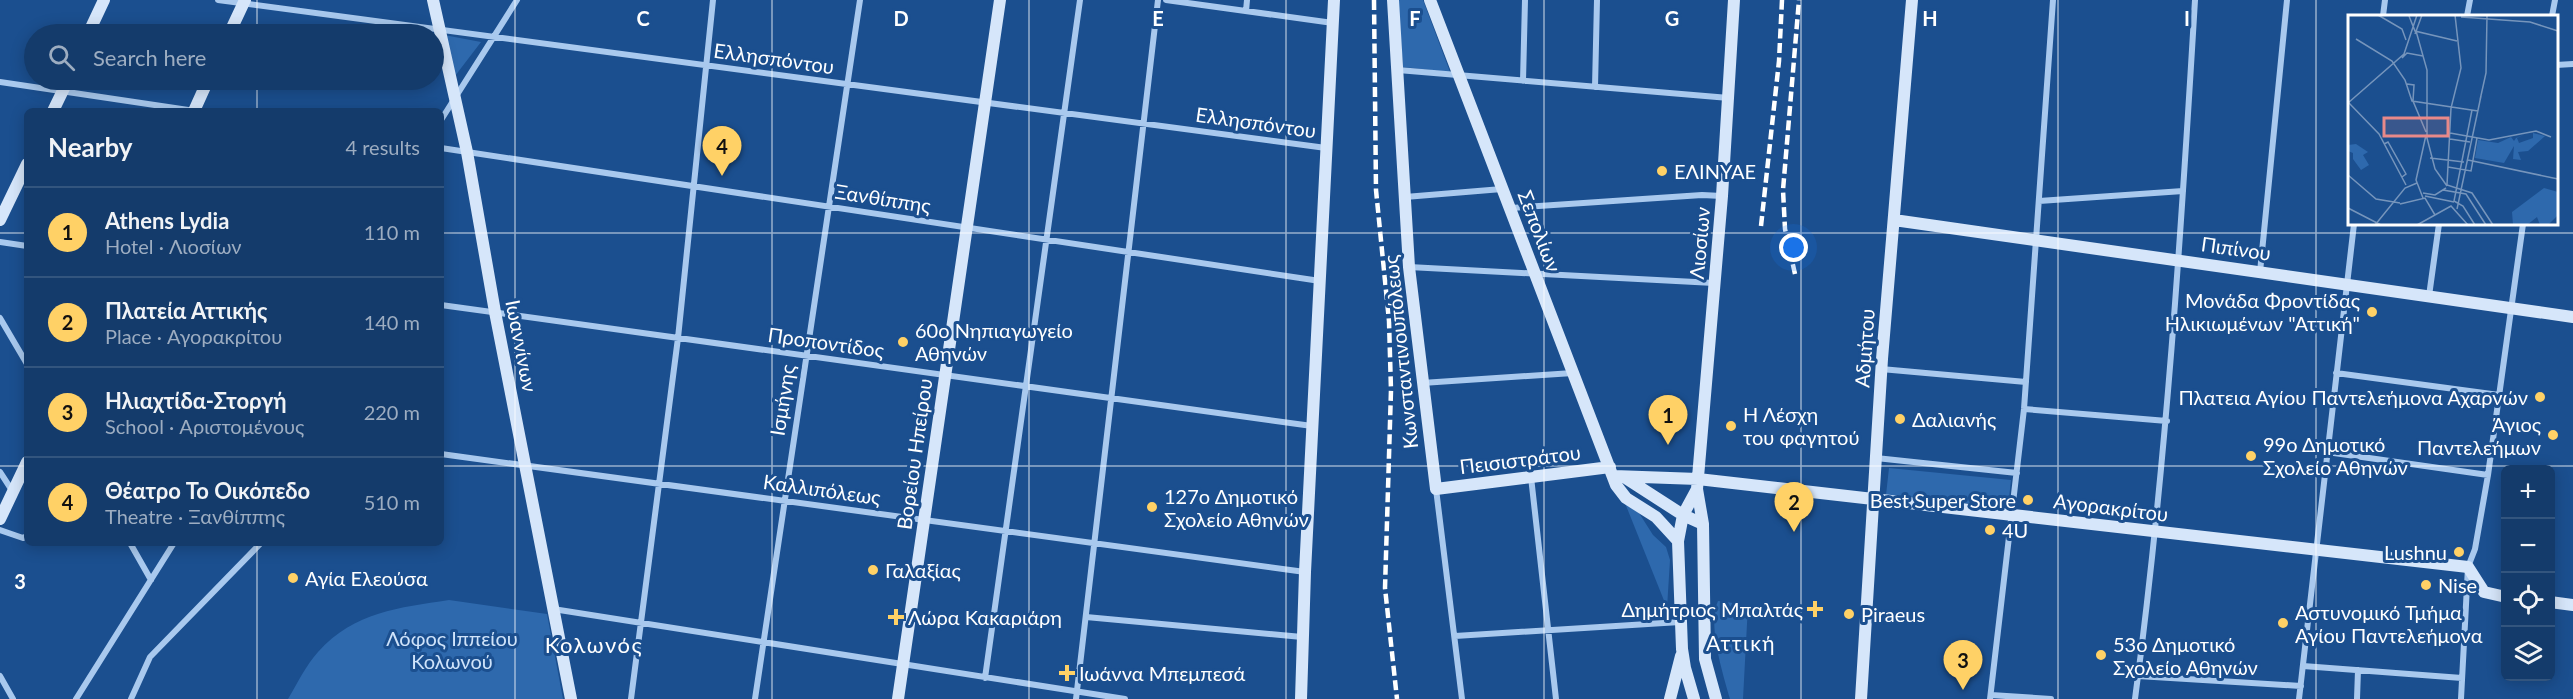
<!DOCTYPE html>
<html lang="en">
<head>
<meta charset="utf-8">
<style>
  :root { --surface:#143b6b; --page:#214673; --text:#f1f3f6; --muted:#9dadc1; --line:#33557e; --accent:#ffd166 }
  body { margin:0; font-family:Lato,sans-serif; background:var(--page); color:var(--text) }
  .controls { position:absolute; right:18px; bottom:18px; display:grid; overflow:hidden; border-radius:9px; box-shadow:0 3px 15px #0003 }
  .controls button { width:54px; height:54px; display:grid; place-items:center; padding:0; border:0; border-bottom:2px solid var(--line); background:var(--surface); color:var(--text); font:30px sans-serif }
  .you { position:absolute; left:1794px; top:248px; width:21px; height:21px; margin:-15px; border:4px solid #fff; border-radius:50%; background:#1a73e8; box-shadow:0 0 0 9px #1a73e833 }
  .badge { display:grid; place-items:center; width:39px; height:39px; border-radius:50%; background:var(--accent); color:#111; font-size:20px; font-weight:700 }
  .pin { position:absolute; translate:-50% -50px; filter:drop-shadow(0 2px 3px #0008) }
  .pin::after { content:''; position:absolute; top:32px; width:21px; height:18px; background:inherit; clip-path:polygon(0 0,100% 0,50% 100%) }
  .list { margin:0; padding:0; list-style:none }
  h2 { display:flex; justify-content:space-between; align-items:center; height:78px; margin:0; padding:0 24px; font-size:26px }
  h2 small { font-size:20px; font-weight:400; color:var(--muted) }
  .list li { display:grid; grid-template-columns:39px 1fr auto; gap:18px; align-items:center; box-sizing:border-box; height:90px; padding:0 24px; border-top:2px solid var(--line) }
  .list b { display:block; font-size:22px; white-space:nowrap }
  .list p { margin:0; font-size:20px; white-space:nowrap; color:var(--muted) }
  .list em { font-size:20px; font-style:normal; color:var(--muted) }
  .icon { flex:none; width:33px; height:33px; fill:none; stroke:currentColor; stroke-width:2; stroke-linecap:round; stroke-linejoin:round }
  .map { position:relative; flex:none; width:2573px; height:699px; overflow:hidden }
  .search { position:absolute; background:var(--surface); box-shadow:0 3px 15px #0003; left:24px; top:24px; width:420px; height:66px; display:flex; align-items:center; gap:15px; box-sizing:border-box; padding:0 21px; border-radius:33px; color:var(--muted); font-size:22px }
  .panel { position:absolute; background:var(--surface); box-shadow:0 3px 15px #0003; left:24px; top:108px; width:420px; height:438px; border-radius:9px }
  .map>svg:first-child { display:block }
  .green { fill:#2e69ad }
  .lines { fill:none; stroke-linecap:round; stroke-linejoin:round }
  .street { stroke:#a9c9ee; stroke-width:6 }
  .secondary { stroke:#d6e6fa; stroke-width:12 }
  .rail { stroke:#fff; stroke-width:4.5; stroke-dasharray:10 4.5; stroke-linecap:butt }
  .grid { fill:none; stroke:#fff; stroke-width:1.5; stroke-opacity:0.55 }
  .poi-dot { fill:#ffd166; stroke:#1b4f8f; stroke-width:2 }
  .labels { text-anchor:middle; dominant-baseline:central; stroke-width:6; stroke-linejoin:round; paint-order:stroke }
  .street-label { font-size:20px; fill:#fff; stroke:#1b4f8f }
  .poi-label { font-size:20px; fill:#fff; stroke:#1b4f8f; text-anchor:start }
  .park-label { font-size:20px; fill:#cfe3fa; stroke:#1b4f8f }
  .neighbourhood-label { font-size:21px; letter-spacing:1.5px; fill:#fff; stroke:#1b4f8f }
  .quarter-label { font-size:22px; letter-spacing:1.5px; fill:#fff; stroke:#1b4f8f }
  .inset-road { fill:none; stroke:#7695bc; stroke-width:1.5 }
  .view { fill:#e88989; fill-opacity:0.15; stroke:#e88989; stroke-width:3 }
  .inset-edge { fill:none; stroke:#fff; stroke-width:3 }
  .grid-label { font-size:20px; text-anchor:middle; font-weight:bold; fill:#fff; stroke:#1b4f8f; stroke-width:6; stroke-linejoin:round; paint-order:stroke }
</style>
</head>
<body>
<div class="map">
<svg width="2573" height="699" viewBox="0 0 2573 699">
  <rect width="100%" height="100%" fill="#1b4f8f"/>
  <!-- green -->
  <path class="green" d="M1398,0H1423L1450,72L1403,67Z
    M444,35L481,42L455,76Z
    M1889,468L2011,480L2008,507L1886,495Z
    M1625,503L1639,513L1653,535L1666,547L1670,560L1667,608Z
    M449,600L547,614L563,699H288C297,684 306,665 318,652C355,611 399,608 449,600Z
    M1718,601L1748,605L1743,699H1730C1723,674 1707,624 1718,601Z"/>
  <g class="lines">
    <!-- street -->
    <path class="street" d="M218,0L1326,148
      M1166,0L1333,23
      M1246,11L1247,0
      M2383,16L2385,0
      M2467,16L2470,0
      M2552,16L2555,0
      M2556,65L2573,64
      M1398,70L1729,98
      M1523,81L1525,0
      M0,82L195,111
      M1595,87L1597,0
      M441,120L517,0
      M441,148L1320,281
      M1405,197L1502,189
      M2039,201L2183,191
      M1511,208L1702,195L1722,196
      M0,242L27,246
      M1409,267L1714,283
      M2260,272L2287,0
      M2429,296L2439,224
      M441,305L1312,426
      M0,318L27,364
      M1881,369L2026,382
      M2336,373L2499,395
      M1422,383L1573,373
      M2024,409L2167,421
      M2327,452L2488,475
      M441,454L1305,572
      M1876,458L2017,473
      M0,472L13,492
      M1531,477L1556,699
      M1436,489L1462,699
      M0,530L23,538L27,536
      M130,543L151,580
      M553,609L1125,699
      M1086,617L1302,637
      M1455,636L1680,622
      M2303,666L2462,678
      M0,676L13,699
      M2138,676L2301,686
      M985,678L1080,0
      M1991,695L2051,699
      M76,699L174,543
      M131,699L150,657L261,543
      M631,699L678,338L713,0
      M755,699L860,0
      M1076,699L1158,0
      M1990,699L2024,409L2053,0
      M2135,699C2166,467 2181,234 2195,0
      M2299,699L2354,224
      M2357,699L2358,670
      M2461,699L2468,567L2475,549L2488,475L2523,224"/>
    <!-- secondary -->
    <path class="secondary" d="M433,0L467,152L495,312L571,699
      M1393,0L1409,267L1436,489L1610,467
      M1430,0L1616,485L1626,498L1656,517L1678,541
      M88,34L104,0
      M229,34L245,0
      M53,111L68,80
      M194,111L208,80
      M0,220L27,164
      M1894,220L2573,317
      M1614,476L1698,479L2468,567L2484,592L2506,597
      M1624,477L1683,515L1703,524
      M0,519L27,462
      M2550,602L2573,605
      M898,699L1000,0
      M1301,699L1305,572L1334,0
      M1670,699L1681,656
      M1694,699L1685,668L1682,649L1678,541L1683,515L1697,489
      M1716,699L1705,659L1703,524L1697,489L1722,196L1734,0
      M1861,699L1882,359L1912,0"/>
    <!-- rail -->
    <path class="rail" d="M1374,0L1376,190L1389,321L1391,390L1385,588L1397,699
      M1761,226L1779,61L1782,0
      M1795,274L1785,229L1783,190L1799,0"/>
  </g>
  <!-- grid -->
  <path class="grid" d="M257,0V34M515,0V699M772,0V699M1029,0V699M1286,0V699M1544,0V699M1801,0V699M2058,0V699M2316,0V699M257,80V111M0,233H27M441,233H2573M0,466H27M441,466H2573M257,543V699"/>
  <!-- markers -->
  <g class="poi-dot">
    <circle cx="1662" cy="171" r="6"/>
    <circle cx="2372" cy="312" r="6"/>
    <circle cx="903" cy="342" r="6"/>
    <circle cx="2540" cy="397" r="6"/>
    <circle cx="1900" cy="419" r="6"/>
    <circle cx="1731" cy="426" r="6"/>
    <circle cx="2553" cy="435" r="6"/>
    <circle cx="2251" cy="456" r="6"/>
    <circle cx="2028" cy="500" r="6"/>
    <circle cx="1152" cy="507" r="6"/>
    <circle cx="1990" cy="530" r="6"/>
    <circle cx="2459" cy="552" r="6"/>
    <circle cx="873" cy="570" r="6"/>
    <circle cx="293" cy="578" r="6"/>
    <circle cx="2426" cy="585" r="6"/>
    <path d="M1812 600h6v6h6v6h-6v6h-6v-6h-6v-6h6z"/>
    <circle cx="1849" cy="614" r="6"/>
    <path d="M893 608h6v6h6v6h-6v6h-6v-6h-6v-6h6z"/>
    <circle cx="2283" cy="623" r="6"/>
    <circle cx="2101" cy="655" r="6"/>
    <path d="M1064 664h6v6h6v6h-6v6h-6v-6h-6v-6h6z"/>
  </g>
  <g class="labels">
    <!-- street labels -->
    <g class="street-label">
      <text transform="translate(774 58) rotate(8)">Ελλησπόντου</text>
      <text transform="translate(1256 122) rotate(8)">Ελλησπόντου</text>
      <text transform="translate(883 198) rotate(9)">Ξανθίππης</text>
      <text transform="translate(1540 231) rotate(69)">Σεπολίων</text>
      <text transform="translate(1699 243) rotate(-85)">Λιοσίων</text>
      <text transform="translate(2236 248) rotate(8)">Πιπίνου</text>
      <text transform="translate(826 342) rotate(8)">Προποντίδος</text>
      <text transform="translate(522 346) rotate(79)">Ιωαννίνων</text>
      <text transform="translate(1864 348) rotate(-86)">Αδμήτου</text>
      <text transform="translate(1400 352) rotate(-96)">Κωνσταντινουπόλεως</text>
      <text transform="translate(782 400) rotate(-81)">Ισμήνης</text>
      <text transform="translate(914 454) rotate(-82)">Βορείου Ηπείρου</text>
      <text transform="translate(1520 459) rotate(-7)">Πεισιστράτου</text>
      <text transform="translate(822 489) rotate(8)">Καλλιπόλεως</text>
      <text transform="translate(2111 507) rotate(7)">Αγορακρίτου</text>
    </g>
    <!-- poi labels -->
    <g class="poi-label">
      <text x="1674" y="171">ΕΛΙΝΥΑΕ</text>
      <text x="2360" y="300" text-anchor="end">Μονάδα Φροντίδας<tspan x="2360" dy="23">Ηλικιωμένων "Αττική"</tspan></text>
      <text x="915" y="330">60ο Νηπιαγωγείο<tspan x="915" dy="23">Αθηνών</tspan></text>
      <text x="2528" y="397" text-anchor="end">Πλατεια Αγίου Παντελεήμονα Αχαρνών</text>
      <text x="1743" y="414">Η Λέσχη<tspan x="1743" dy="23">του φαγητού</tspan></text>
      <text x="1912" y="419">Δαλιανής</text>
      <text x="2541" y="424" text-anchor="end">Άγιος<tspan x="2541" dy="23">Παντελεήμων</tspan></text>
      <text x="2263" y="444">99ο Δημοτικό<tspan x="2263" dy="23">Σχολείο Αθηνών</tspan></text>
      <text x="1164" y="496">127ο Δημοτικό<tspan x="1164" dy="23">Σχολείο Αθηνών</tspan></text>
      <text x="2016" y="500" text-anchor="end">Best Super Store</text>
      <text x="2002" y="530">4U</text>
      <text x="2447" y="552" text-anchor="end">Lushnu</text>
      <text x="885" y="570">Γαλαξίας</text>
      <text x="305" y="578">Αγία Ελεούσα</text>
      <text x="2438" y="585">Nise</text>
      <text x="1803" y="609" text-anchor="end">Δημήτριος Μπαλτάς</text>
      <text x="2295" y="612">Αστυνομικό Τμήμα<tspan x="2295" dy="23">Αγίου Παντελεήμονα</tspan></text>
      <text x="1861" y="614">Piraeus</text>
      <text x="908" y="617">Λώρα Κακαριάρη</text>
      <text x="2113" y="644">53ο Δημοτικό<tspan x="2113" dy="23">Σχολείο Αθηνών</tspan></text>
      <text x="1079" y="673">Ιωάννα Μπεμπεσά</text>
    </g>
    <!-- park labels -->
    <g class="park-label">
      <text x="452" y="638">Λόφος Ιππείου<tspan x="452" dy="23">Κολωνού</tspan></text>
    </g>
    <!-- neighbourhood labels -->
    <g class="neighbourhood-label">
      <text x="1741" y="642">Αττική</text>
    </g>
    <!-- quarter labels -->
    <g class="quarter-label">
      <text x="594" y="644">Κολωνός</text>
    </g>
  </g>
  <!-- overview -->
  <g transform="translate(2348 15)">
    <rect width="210" height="210" fill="#1b4f8f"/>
    <path d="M185,118L197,121L180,136L170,137L173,145L165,144L166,131L156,148L127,143L130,125L150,128L163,122L166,126L168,123L177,119L169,123L171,128L185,123ZM8,129L20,137L15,140L21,150L13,155L5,144V138L0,136V130ZM196,173L210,177V200L200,210H192L189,202L179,210H165L164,197Z" fill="#2e69ad"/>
    <path class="inset-road" d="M30,0L54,14L58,25M107,0L113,53L103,93L99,170L124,178L145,210M61,1L67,16L109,26M113,2L182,7L210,16M68,16L79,55V124M67,19L74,0M8,24L44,46L57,65L64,86L130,96M54,43L59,38L75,41M59,69L66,70L65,86L78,117M132,85L138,58L139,0M0,87L31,119L58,170M0,88L56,39L69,0M124,95L106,186L115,191L127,210M102,118L141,125L188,116L203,122M79,123L87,154L99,171M102,124L122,127M36,129L40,127L58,159L54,162M82,143L116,147M120,145L210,164M100,152L123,156L129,123M0,160L28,184L52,188M95,175L118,179L138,210M75,178L87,180L98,173M77,181L106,187M75,183L68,165L78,120M52,189L77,183L87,200M0,193L33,210M109,194L133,81M27,210L57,173L69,168M69,210L103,191L120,210"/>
    <path class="view" d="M36,103H100V121H36Z"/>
    <rect width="210" height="210" class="inset-edge"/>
  </g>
  <g class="grid-label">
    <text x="643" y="26">C</text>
    <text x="901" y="26">D</text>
    <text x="1158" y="26">E</text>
    <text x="1415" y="26">F</text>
    <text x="1672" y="26">G</text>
    <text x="1930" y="26">H</text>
    <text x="2187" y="26">I</text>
    <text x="20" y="589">3</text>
  </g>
</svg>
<div class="controls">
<button>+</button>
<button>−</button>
<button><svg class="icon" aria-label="locate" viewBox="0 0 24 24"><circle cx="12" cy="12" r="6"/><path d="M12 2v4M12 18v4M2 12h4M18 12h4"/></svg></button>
<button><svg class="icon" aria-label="layers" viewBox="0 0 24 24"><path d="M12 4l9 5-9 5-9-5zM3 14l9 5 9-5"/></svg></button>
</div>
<div class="you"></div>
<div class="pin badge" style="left:1668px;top:445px">1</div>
<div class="pin badge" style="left:1794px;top:532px">2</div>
<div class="pin badge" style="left:1963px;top:690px">3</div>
<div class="pin badge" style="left:722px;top:176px">4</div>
<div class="search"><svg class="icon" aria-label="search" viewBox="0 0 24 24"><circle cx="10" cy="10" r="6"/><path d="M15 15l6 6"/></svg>Search here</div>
<section class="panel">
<h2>Nearby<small>4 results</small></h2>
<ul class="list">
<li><span class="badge">1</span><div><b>Athens Lydia</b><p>Hotel · Λιοσίων</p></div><em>110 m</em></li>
<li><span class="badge">2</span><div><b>Πλατεία Αττικής</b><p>Place · Αγορακρίτου</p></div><em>140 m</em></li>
<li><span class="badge">3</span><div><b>Ηλιαχτίδα-Στοργή</b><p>School · Αριστομένους</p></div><em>220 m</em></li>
<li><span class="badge">4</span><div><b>Θέατρο Το Οικόπεδο</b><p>Theatre · Ξανθίππης</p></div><em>510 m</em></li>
</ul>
</section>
</div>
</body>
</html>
